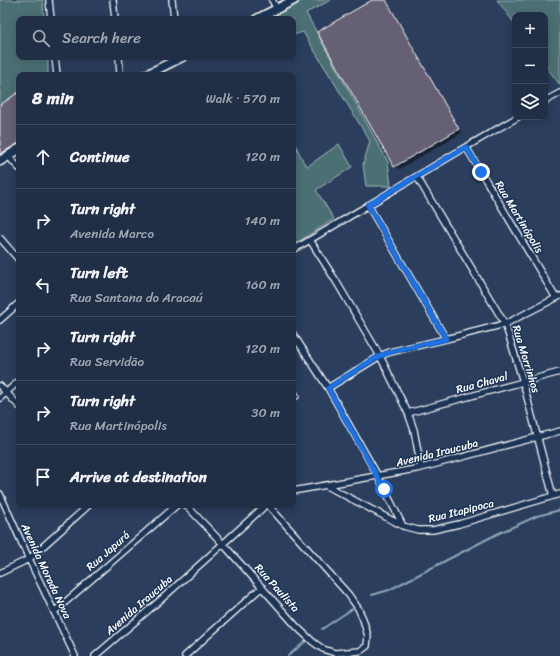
<!DOCTYPE html>
<html lang="en">
<head>
<meta charset="utf-8">
<style>
  :root { --surface:#202e46; --page:#28364d; --text:#f1f3f6; --muted:#a2a8b3; --line:#3d4a5f }
  body { margin:0; font-family:Sriracha,sans-serif; background:var(--page); color:var(--text) }
  .controls { position:absolute; right:12px; top:12px; display:grid; overflow:hidden; border-radius:8px; box-shadow:0 2px 10px #0003 }
  .controls button { width:36px; height:36px; display:grid; place-items:center; padding:0; border:0; border-bottom:1px solid var(--line); background:var(--surface); color:var(--text); font:20px sans-serif }
  .stop { position:absolute; width:12px; height:12px; margin:-9px; border:3px solid #1a73e8; border-radius:50%; background:#fff }
  .stop.end { background:#1a73e8; border-color:#fff; box-shadow:0 1px 4px #0008 }
  .list { margin:0; padding:0; list-style:none }
  h2 { display:flex; justify-content:space-between; align-items:center; height:52px; margin:0; padding:0 16px; font-size:17px }
  h2 small { font-size:13px; font-weight:400; color:var(--muted) }
  .list li { display:grid; grid-template-columns:26px 1fr auto; gap:12px; align-items:center; box-sizing:border-box; height:64px; padding:0 16px; border-top:1px solid var(--line) }
  .list b { display:block; font-size:15px; white-space:nowrap }
  .list p { margin:0; font-size:13px; white-space:nowrap; color:var(--muted) }
  .list em { font-size:13px; font-style:normal; color:var(--muted) }
  .icon { flex:none; width:22px; height:22px; fill:none; stroke:currentColor; stroke-width:2; stroke-linecap:round; stroke-linejoin:round }
  .map { position:relative; flex:none; width:560px; height:656px; overflow:hidden }
  .search { position:absolute; background:var(--surface); box-shadow:0 2px 10px #0003; left:16px; top:16px; width:280px; height:44px; display:flex; align-items:center; gap:10px; box-sizing:border-box; padding:0 14px; border-radius:8px; color:var(--muted); font-size:15px }
  .panel { position:absolute; background:var(--surface); box-shadow:0 2px 10px #0003; left:16px; top:72px; width:280px; height:436px; border-radius:8px }
  .map>svg:first-child { display:block }
  .green { fill:#4c7073; stroke:#a6b8b9 }
  .shadow { fill:#0007 }
  .lines { fill:none; stroke-linecap:round; stroke-linejoin:round }
  .stream { stroke:#8ca7b6; stroke-width:2 }
  .building { fill:#656173; stroke:#fff }
  .street-casing { stroke:#fff; stroke-width:8 }
  .secondary-casing { stroke:#fff; stroke-width:11 }
  .street { stroke:#1d3557; stroke-width:5.5 }
  .secondary { stroke:#1d3557; stroke-width:8 }
  .route { stroke:#1a73e8; stroke-width:5 }
  .labels { text-anchor:middle; dominant-baseline:central; stroke-width:3; stroke-linejoin:round; paint-order:stroke }
  .street-label { font-size:11px; fill:#fff; stroke:#1d3557 }
</style>
</head>
<body>
<div class="map">
<svg width="560" height="656" viewBox="0 0 560 656">
  <rect width="100%" height="100%" fill="#2b3e5d"/>
  <filter id="ink" filterUnits="userSpaceOnUse"><feTurbulence type="fractalNoise" baseFrequency=".025" numOctaves="2"/><feDisplacementMap in="SourceGraphic" scale="8" xChannelSelector="R" yChannelSelector="G"/><feConvolveMatrix kernelMatrix="1 2 1 2 8 2 1 2 1" color-interpolation-filters="sRGB"/></filter>
  <g filter="url(#ink)">
    <!-- green -->
    <path class="green" d="M0,0H43L44,19H19V57H48V75H19V92L0,105Z
      M303,0H331L306,13L388,162L391,186H366L363,165L370,141L303,32L293,35V19H266Z
      M497,0H560V85L545,65V15H515V24Z
      M293,140L304,163L308,166L339,144L352,167L316,190L334,219L293,245Z"/>
    <!-- shadow -->
    <path class="shadow" d="M374,0H386L462,133L399,169L395,166Z
      M19,93V150L0,162V106Z"/>
    <g class="lines">
      <!-- stream -->
      <path class="stream" d="M372,595L389,590L497,534L537,516L560,510
        M322,629L352,609
        M288,656L307,640"/>
    </g>
    <!-- building -->
    <path class="building" d="M372,0H386L459,129L394,167L317,32Z
      M19,92V143L0,154V105Z"/>
    <g class="lines">
      <!-- street casing -->
      <g class="street-casing">
        <path id="street" d="M49,0L51,19
          M113,0L115,19
          M172,0L174,19
          M272,0L277,9
          M55,57L57,75
          M119,57L120,75
          M545,101L560,93
          M466,147L556,298
          M8,156L19,168
          M417,177L505,324L509,336L523,382L553,496
          M368,205L446,339
          M0,238L19,260
          M310,240L336,281L380,356L408,413L414,430L421,468
          M293,250L466,147L518,117
          M0,320L19,303
          M293,334L328,388L378,476L403,526
          M0,386L19,406
          M328,388L380,356L390,352L446,339L505,324L560,296
          M293,391L296,396
          M0,398L19,381
          M408,413L523,382L560,372
          M327,486L403,526L418,530H433L459,524L560,494
          M293,491L421,468L560,431
          M0,494L29,559L75,656
          M186,505L223,544L297,627L313,642L323,649L335,653L360,651L367,646L368,636L363,619L358,608L348,594L268,505
          M0,573L29,559L89,505
          M54,612L177,505
          M95,656L165,596L266,505
          M185,656L262,587"/>
      </g>
      <!-- secondary casing -->
      <g class="secondary-casing">
        <path id="secondary" d="M257,19L294,0
          M146,75L182,57
          M0,161L19,149"/>
      </g>
      <!-- street -->
      <use href="#street" class="street"/>
      <!-- secondary -->
      <use href="#secondary" class="secondary"/>
    </g>
  </g>
  <g class="lines" filter="url(#ink)">
    <!-- route -->
    <path class="route" d="M384,489L328,388L374,359C395,348 423,345 446,339L368,205L466,147L481,172"/>
  </g>
  <g class="labels">
    <!-- street labels -->
    <g class="street-label">
      <text transform="translate(519 217) rotate(59)">Rua Martinópolis</text>
      <text transform="translate(526 359) rotate(73)">Rua Morrinhos</text>
      <text transform="translate(482 383) rotate(-15)">Rua Chaval</text>
      <text transform="translate(437 453) rotate(-14)">Avenida Iraucuba</text>
      <text transform="translate(461 511) rotate(-14)">Rua Itapipoca</text>
      <text transform="translate(108 551) rotate(-41)">Rua Japurá</text>
      <text transform="translate(46 571) rotate(65)">Avenida Morada Nova</text>
      <text transform="translate(277 588) rotate(48)">Rua Paulista</text>
      <text transform="translate(139 605) rotate(-41)">Avenida Iraucuba</text>
    </g>
  </g>
</svg>
<div class="controls">
<button>+</button>
<button>−</button>
<button><svg class="icon" aria-label="layers" viewBox="0 0 24 24"><path d="M12 4l9 5-9 5-9-5zM3 14l9 5 9-5"/></svg></button>
</div>
<div class="stop" style="left:384px;top:489px"></div>
<div class="stop end" style="left:481px;top:172px"></div>
<div class="search"><svg class="icon" aria-label="search" viewBox="0 0 24 24"><circle cx="10" cy="10" r="6"/><path d="M15 15l6 6"/></svg>Search here</div>
<section class="panel">
<h2>8 min<small>Walk · 570 m</small></h2>
<ul class="list">
<li><svg class="icon" aria-label="ahead" viewBox="0 0 24 24"><path d="M12 20V5M6 11l6-6 6 6"/></svg><div><b>Continue</b></div><em>120 m</em></li>
<li><svg class="icon" aria-label="right" viewBox="0 0 24 24"><path d="M7 20v-9h11M14 6l5 5-5 5"/></svg><div><b>Turn right</b><p>Avenida Marco</p></div><em>140 m</em></li>
<li><svg class="icon" aria-label="left" viewBox="0 0 24 24"><path d="M17 20v-9H6M10 6l-5 5 5 5"/></svg><div><b>Turn left</b><p>Rua Santana do Aracaú</p></div><em>160 m</em></li>
<li><svg class="icon" aria-label="right" viewBox="0 0 24 24"><path d="M7 20v-9h11M14 6l5 5-5 5"/></svg><div><b>Turn right</b><p>Rua Servidão</p></div><em>120 m</em></li>
<li><svg class="icon" aria-label="right" viewBox="0 0 24 24"><path d="M7 20v-9h11M14 6l5 5-5 5"/></svg><div><b>Turn right</b><p>Rua Martinópolis</p></div><em>30 m</em></li>
<li><svg class="icon" aria-label="arrive" viewBox="0 0 24 24"><path d="M6 21V4h12l-3 4 3 4H6"/></svg><div><b>Arrive at destination</b></div></li>
</ul>
</section>
</div>
</body>
</html>
